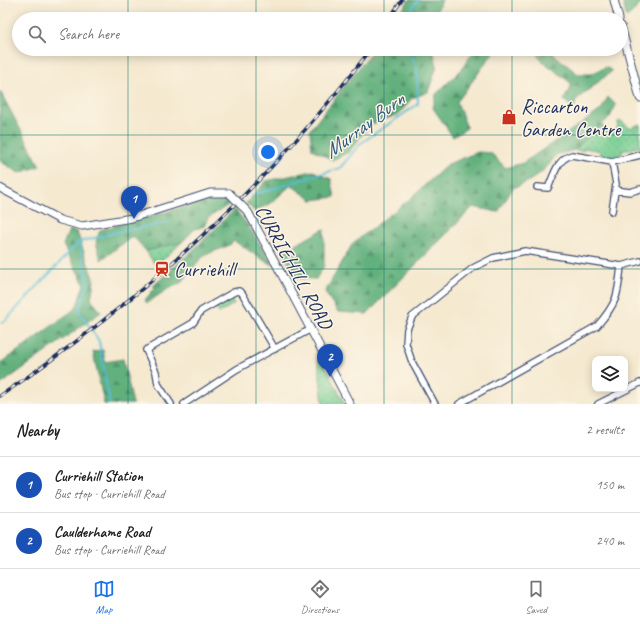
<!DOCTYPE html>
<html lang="en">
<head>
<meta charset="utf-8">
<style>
  :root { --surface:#fff; --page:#f2f2f2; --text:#202124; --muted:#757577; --line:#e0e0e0; --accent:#1a73e8 }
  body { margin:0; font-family:Caveat,sans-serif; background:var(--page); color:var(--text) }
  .controls { position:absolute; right:12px; bottom:12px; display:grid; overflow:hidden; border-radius:8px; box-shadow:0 2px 10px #0003 }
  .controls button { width:36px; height:36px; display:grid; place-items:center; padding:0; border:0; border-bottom:1px solid var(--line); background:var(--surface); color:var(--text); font:20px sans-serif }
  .you { position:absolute; left:268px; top:152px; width:14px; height:14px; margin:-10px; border:3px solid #fff; border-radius:50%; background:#1a73e8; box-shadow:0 0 0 6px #1a73e833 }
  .badge { display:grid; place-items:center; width:26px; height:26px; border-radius:50%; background:var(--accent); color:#fff; font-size:13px; font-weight:700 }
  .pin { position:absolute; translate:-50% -33px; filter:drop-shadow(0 1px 2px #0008) }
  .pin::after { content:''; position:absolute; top:21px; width:14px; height:12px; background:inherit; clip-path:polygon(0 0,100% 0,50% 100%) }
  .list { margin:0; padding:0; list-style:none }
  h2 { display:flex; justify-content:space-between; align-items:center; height:52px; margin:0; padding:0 16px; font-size:17px }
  h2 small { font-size:13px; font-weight:400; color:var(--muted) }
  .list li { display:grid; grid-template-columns:26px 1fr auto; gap:12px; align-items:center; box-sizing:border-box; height:56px; padding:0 16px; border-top:1px solid var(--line) }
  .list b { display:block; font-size:15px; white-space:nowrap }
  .list p { margin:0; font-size:13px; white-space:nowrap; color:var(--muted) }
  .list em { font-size:13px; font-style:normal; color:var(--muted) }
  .icon { flex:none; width:22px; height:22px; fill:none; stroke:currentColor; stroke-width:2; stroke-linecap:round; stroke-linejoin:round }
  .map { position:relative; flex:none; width:640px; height:404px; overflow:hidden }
  .search { position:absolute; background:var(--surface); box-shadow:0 2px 10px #0003; left:12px; right:12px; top:12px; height:44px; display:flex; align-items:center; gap:10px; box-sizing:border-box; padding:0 14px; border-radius:22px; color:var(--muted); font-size:15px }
  .sheet { height:164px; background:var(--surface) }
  nav { display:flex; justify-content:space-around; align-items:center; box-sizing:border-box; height:56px; border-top:1px solid var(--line); background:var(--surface); font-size:11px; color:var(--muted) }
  nav a { display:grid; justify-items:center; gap:2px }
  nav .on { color:var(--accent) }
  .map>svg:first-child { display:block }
  .grass { fill:url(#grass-dots); stroke:#4a7e78 }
  .forest { fill:url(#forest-firs); stroke:#3e706e }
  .park { fill:url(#park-crowns); stroke:#4a7e78 }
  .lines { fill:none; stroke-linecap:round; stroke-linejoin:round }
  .stream { stroke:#57bdd6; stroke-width:2 }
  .minor-casing { stroke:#3c4b6f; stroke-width:8 }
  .tertiary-casing { stroke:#3c4b6f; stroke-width:9 }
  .minor { stroke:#fff; stroke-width:5.5 }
  .tertiary { stroke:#fff; stroke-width:7 }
  .rail-casing { stroke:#1b2f5e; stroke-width:3.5 }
  .rail { stroke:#fcf5e5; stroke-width:2; stroke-dasharray:6; stroke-linecap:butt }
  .tertiary-bridge-casing { stroke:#3c4b6f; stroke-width:9; stroke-linecap:butt }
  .tertiary-bridge { stroke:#fff; stroke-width:7 }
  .grid { fill:none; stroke:#0f766e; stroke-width:1; stroke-opacity:0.55 }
  .labels { text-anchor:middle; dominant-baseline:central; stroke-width:3; stroke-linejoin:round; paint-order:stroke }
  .poi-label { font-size:20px; fill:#1b2f5e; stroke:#fcf5e5; text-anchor:start }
  .street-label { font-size:20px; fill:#1b2f5e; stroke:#fcf5e5 }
  .water-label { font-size:21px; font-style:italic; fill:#2d5a82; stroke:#fcf5e5 }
</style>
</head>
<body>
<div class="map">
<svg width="640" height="404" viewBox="0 0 640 404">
  <defs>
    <pattern id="grass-dots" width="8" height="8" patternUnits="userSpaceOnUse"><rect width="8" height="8" fill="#78ce93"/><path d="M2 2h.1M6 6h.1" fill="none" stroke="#67b181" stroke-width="1.8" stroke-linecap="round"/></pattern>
    <pattern id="forest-firs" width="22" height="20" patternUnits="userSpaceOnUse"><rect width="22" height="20" fill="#62b17d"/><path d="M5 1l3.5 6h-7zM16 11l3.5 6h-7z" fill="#50906a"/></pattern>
    <pattern id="park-crowns" width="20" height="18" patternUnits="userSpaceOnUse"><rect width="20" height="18" fill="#78ce93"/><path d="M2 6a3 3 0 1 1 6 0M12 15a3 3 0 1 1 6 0" fill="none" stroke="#67b181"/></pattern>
  </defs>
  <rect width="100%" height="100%" fill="#fcf5e5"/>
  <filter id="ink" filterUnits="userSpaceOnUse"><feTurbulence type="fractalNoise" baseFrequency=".025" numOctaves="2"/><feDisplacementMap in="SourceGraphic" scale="8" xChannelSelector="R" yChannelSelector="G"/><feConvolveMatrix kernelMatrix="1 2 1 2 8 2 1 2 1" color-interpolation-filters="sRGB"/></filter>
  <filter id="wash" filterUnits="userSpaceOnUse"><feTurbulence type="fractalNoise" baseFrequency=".012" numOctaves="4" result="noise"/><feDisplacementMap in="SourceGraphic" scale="16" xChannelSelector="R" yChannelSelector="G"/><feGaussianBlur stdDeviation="0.9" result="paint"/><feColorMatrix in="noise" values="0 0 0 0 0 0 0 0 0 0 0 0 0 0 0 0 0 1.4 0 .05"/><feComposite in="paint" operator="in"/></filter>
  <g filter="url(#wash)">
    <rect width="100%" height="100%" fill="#f5e9d0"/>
    <!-- grass -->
    <path class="grass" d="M621,121L630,128L640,124V151L638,147L622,151V155L611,157L600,155L601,151L584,148L583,151L574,150L601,125C607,128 609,136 617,129L618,122Z
      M182,242L156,266L146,251Z
      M321,358L345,404H323L318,360Z"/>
    <!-- forest -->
    <path class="forest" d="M409,0H442L433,19H396Z
      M623,0H640V5L626,18Z
      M374,49H433L437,66L428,92L412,98L399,114L370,125L349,152L332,160L312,149L310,130Z
      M475,49H496L457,102L467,128L453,137L433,108L436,94L462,69Z
      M535,49H547L578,74H591L606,67L612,71L576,100L574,109L564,100L572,84L540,59Z
      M0,91L40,166L19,173L0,161Z
      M608,97L616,105L610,117L574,150L556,155C546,171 531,182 513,188L498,212L473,207L367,314L338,312L325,292L353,243L410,199L448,164L478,152L491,153L506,168L523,163L601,110Z
      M313,171L331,179L335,197L312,200L291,185L270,204L254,211L246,203L266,181Z
      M220,197L230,204L208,218L205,226L195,229L182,242L146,251L133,236L101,260L96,242L100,230Z
      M235,209L249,227L273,265C259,259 248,249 234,241C227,249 216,249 206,255C197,260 189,275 181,283C175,283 153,299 147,303L145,300L155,288L153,286L190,253Z
      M324,229V266L316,279L296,278L283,252Z
      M69,230L77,232L94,281L91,299L101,312L0,385V364L76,308L84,284L63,245Z
      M103,350L105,362L123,359L133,404H104L93,352Z"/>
    <!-- park -->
    <path class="park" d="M230,297L234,304L219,313L215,307Z"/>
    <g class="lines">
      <!-- stream -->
      <path class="stream" d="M410,19L412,8L418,0
        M253,195L340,168L361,143L418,104L417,69L409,49
        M79,242L88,284L79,311L99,341L110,404
        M0,323L5,321L79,242L121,231L169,223"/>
    </g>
  </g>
  <g filter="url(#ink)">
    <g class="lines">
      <!-- minor casing -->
      <g class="minor-casing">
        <path id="minor" d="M612,162L640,155
          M537,187L548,188C554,175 557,159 572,155L612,162L616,184L612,211
          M615,190L630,192L640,189
          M171,404L158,384L156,372L146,350L193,323L201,311L234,292L239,291L242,293L275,349
          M184,404L237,369L311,329
          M435,404L412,362L406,344L407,329L412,317L473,268L493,258L525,251L621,266L640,261
          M459,404L597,326C617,303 618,296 621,266
          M598,404L640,383"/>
      </g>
      <!-- tertiary casing -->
      <g class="tertiary-casing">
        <path id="tertiary" d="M614,0L619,19
          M621,26L640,98
          M0,188L60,220L82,226L132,218L210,193H229
          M241,205L248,212L274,260L350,404"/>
      </g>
      <!-- minor -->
      <use href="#minor" class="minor"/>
      <!-- tertiary -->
      <use href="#tertiary" class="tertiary"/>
      <!-- rail casing -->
      <g class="rail-casing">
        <path id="rail" d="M389,19L402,0
          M0,396C90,335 176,265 252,187C295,144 334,97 371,49"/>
      </g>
      <!-- rail -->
      <use href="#rail" class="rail"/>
      <!-- tertiary-bridge casing -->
      <g class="tertiary-bridge-casing">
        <path id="tertiary-bridge" d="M229,193L241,205"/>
      </g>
      <!-- tertiary-bridge -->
      <use href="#tertiary-bridge" class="tertiary-bridge"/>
    </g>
  </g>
  <!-- grid -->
  <path class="grid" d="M128,0V19M256,0V19M384,0V19M512,0V19M128,49V404M256,49V404M384,49V404M512,49V404M0,135H640M0,269H640"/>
  <!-- icons -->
  <defs>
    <g id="shop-bare" transform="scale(1.2)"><path d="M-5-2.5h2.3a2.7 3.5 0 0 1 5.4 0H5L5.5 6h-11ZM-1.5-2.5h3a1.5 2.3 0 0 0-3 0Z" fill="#c8321e" stroke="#fcf5e5" stroke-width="2.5" paint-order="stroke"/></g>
    <g id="station-bare" transform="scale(1.2)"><path d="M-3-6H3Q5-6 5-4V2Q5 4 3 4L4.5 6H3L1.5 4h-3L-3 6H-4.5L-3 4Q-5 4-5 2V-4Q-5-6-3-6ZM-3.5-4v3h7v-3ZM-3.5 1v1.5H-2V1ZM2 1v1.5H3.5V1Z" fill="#c8321e" stroke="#fcf5e5" stroke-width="2.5" paint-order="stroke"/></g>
  </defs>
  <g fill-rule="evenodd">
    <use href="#shop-bare" x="509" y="117"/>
    <use href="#station-bare" x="162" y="269"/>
  </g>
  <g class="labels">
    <!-- poi labels -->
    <g class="poi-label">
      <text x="521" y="106">Riccarton<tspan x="521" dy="23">Garden Centre</tspan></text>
      <text x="174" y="269">Curriehill</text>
    </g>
    <!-- street labels -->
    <g class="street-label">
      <text transform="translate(294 267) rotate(61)">CURRIEHILL ROAD</text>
    </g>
    <!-- water labels -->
    <g class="water-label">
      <text transform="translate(364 125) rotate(-37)">Murray Burn</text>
    </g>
  </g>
</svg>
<div class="controls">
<button><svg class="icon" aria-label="layers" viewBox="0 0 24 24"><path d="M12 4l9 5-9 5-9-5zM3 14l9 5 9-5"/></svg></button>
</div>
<div class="you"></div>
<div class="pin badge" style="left:134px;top:219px;background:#1a4fb4">1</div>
<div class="pin badge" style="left:330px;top:377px;background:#1a4fb4">2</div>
<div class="search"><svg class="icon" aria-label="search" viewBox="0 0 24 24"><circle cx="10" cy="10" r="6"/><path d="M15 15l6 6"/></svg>Search here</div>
</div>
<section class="sheet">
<h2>Nearby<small>2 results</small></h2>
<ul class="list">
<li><span class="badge" style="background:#1a4fb4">1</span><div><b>Curriehill Station</b><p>Bus stop · Curriehill Road</p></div><em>150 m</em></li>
<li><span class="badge" style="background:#1a4fb4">2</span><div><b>Caulderhame Road</b><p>Bus stop · Curriehill Road</p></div><em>240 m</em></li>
</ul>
</section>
<nav>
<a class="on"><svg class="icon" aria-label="map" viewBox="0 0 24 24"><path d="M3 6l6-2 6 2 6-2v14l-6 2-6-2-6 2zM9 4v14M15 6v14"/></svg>Map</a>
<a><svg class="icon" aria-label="directions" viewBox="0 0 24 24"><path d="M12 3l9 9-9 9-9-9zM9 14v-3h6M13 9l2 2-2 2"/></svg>Directions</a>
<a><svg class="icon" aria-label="saved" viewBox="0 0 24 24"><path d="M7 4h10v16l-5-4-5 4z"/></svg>Saved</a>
</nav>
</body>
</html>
